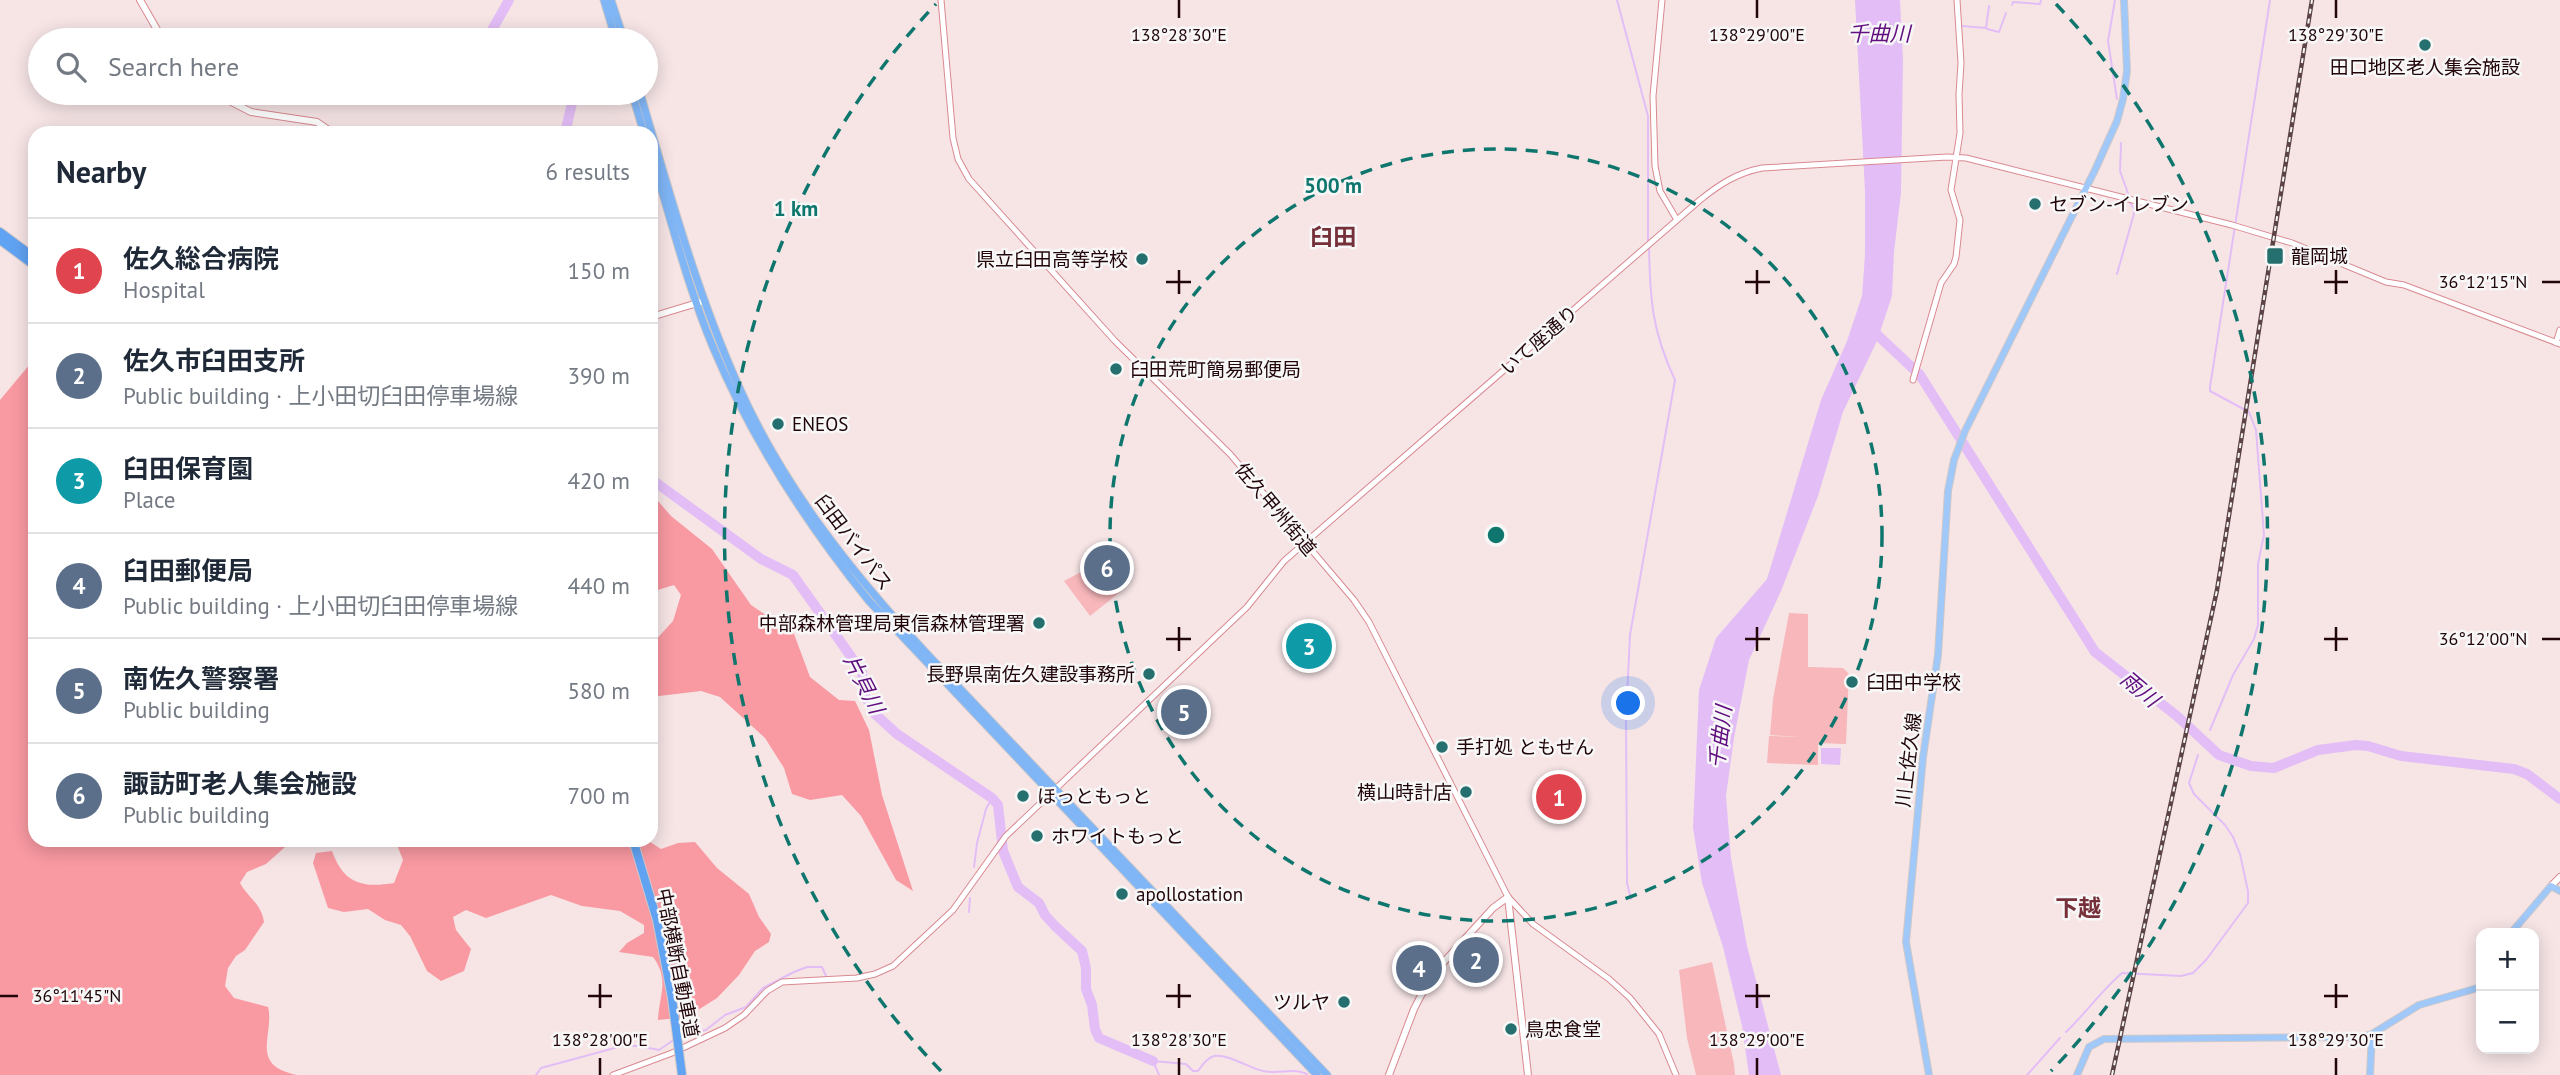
<!DOCTYPE html>
<html lang="en">
<head>
<meta charset="utf-8">
<style>
  :root { --surface:#fff; --page:#f2f2f3; --text:#1f2937; --muted:#747a83; --line:#e0e1e3; --accent:#25706f }
  body { margin:0; font-family:"PT Sans","Noto Sans JP",sans-serif; background:var(--page); color:var(--text) }
  .controls { position:absolute; right:21px; bottom:21px; display:grid; overflow:hidden; border-radius:14px; box-shadow:0 4px 18px #0003 }
  .controls button { width:63px; height:63px; display:grid; place-items:center; padding:0; border:0; border-bottom:2px solid var(--line); background:var(--surface); color:var(--text); font:35px sans-serif }
  .you { position:absolute; left:1629px; top:704px; width:24px; height:24px; margin:-18px; border:5px solid #fff; border-radius:50%; background:#1a73e8; box-shadow:0 0 0 10px #1a73e833 }
  .badge { display:grid; place-items:center; width:46px; height:46px; border-radius:50%; background:var(--accent); color:#fff; font-size:23px; font-weight:700 }
  .pin { position:absolute; translate:-50% -50%; border:4px solid #fff; box-shadow:0 2px 7px #0006 }
  .list { margin:0; padding:0; list-style:none }
  h2 { display:flex; justify-content:space-between; align-items:center; height:91px; margin:0; padding:0 28px; font-size:30px }
  h2 small { font-size:23px; font-weight:400; color:var(--muted) }
  .list li { display:grid; grid-template-columns:46px 1fr auto; gap:21px; align-items:center; box-sizing:border-box; height:105px; padding:0 28px; border-top:2px solid var(--line) }
  .list b { display:block; font-size:26px; white-space:nowrap }
  .list p { margin:0; font-size:23px; white-space:nowrap; color:var(--muted) }
  .list em { font-size:23px; font-style:normal; color:var(--muted) }
  .icon { flex:none; width:38px; height:38px; fill:none; stroke:currentColor; stroke-width:2; stroke-linecap:round; stroke-linejoin:round }
  .map { position:relative; flex:none; width:2560px; height:1075px; overflow:hidden }
  .search { position:absolute; background:var(--surface); box-shadow:0 4px 18px #0003; left:28px; top:28px; width:630px; height:77px; display:flex; align-items:center; gap:18px; box-sizing:border-box; padding:0 24px; border-radius:38px; color:var(--muted); font-size:26px }
  .panel { position:absolute; background:var(--surface); box-shadow:0 4px 18px #0003; left:28px; top:126px; width:630px; height:721px; border-radius:21px }
  .map>svg:first-child { display:block }
  .green { fill:#f7b7bb }
  .forest { fill:#f999a2 }
  .water { fill:#e3bef6 }
  .lines { fill:none; stroke-linecap:round; stroke-linejoin:round }
  .stream { stroke:#e3bef6; stroke-width:2 }
  .river { stroke:#e3bef6; stroke-width:10 }
  .tertiary-casing { stroke:#d98990; stroke-width:7 }
  .secondary-casing { stroke:#d98990; stroke-width:8 }
  .primary-casing { stroke:#cec8c9; stroke-width:8 }
  .trunk-casing { stroke:#cec8c9; stroke-width:9 }
  .motorway-casing { stroke:#cec8c9; stroke-width:10 }
  .tertiary { stroke:#fff; stroke-width:5 }
  .secondary { stroke:#fff; stroke-width:6 }
  .primary { stroke:#a0c8f8; stroke-width:6 }
  .trunk { stroke:#80b6f6; stroke-width:7 }
  .motorway { stroke:#61a3f3; stroke-width:8 }
  .rail-casing { stroke:#5c4346; stroke-width:4.5 }
  .rail { stroke:#f7f7f7; stroke-width:2; stroke-dasharray:5; stroke-linecap:butt }
  .motorway-bridge-casing { stroke:#cec8c9; stroke-width:10; stroke-linecap:butt }
  .motorway-bridge { stroke:#61a3f3; stroke-width:8 }
  .ticks { fill:none; stroke:#210509; stroke-width:2.5 }
  .ring { fill:none; stroke:#0f766e; stroke-width:3.5; stroke-dasharray:12 9 }
  .poi-dot { fill:#25706f; stroke:#f7f7f7; stroke-width:2.5 }
  .labels { text-anchor:middle; dominant-baseline:central; stroke-width:5; stroke-linejoin:round; paint-order:stroke }
  .poi-label { font-size:19px; fill:#210509; stroke:#f7f7f7; text-anchor:start }
  .street-label { font-size:19px; fill:#210509; stroke:#f7f7f7 }
  .water-label { font-size:21px; font-style:italic; fill:#620f80; stroke:#f7f7f7 }
  .quarter-label { font-size:23px; font-weight:bold; fill:#753039; stroke:#f7f7f7 }
  .ticks-label { font-size:18px; text-anchor:middle; fill:#210509; stroke:#f7f7f7; stroke-width:5; stroke-linejoin:round; paint-order:stroke }
  .centre { fill:#0f766e; stroke:#f7f7f7; stroke-width:3.5 }
  .ring-label { font-size:21px; text-anchor:middle; font-weight:bold; fill:#0f766e; stroke:#f7f7f7; stroke-width:5; stroke-linejoin:round; paint-order:stroke }
</style>
</head>
<body>
<div class="map">
<svg width="2560" height="1075" viewBox="0 0 2560 1075">
  <rect width="100%" height="100%" fill="#f7e5e6"/>
  <!-- green -->
  <path class="green" d="M1094,565L1120,592L1090,616L1064,581Z
    M1789,613L1808,614V667L1843,668L1849,674L1846,744L1818,743V765L1767,763L1769,736L1801,737L1770,735L1773,699Z
    M1712,962L1734,1064L1735,1075H1696L1687,1038L1679,970Z"/>
  <!-- forest -->
  <path class="forest" d="M35,358V840H293L266,864L247,872L240,883C249,899 261,903 264,922L245,950L236,956L228,968L225,986L234,998L268,1007C275,1034 248,1065 297,1075H0V400Z
    M651,493L671,516L712,549L751,605L794,634L810,677L839,700L855,701L869,730L882,795L913,891L896,880L861,816L842,795L810,800L792,794L784,768L765,738L720,697L701,691L651,697V645L673,621L681,595L674,585L651,592Z
    M395,840H647L661,849L678,843L695,842L717,868L749,894L759,917L771,934L769,942L755,951L739,975L717,998L687,1017L658,1020C659,995 670,980 653,957L619,952L627,943L644,933V925L620,911L582,906L551,895L486,918L466,910L453,917L456,930L471,949L464,971L441,981L427,971L410,936L401,925L385,920L368,909L344,912L328,908L313,863L316,853L332,851C344,884 362,888 394,883L403,860Z"/>
  <!-- water -->
  <path class="water" d="M1855,0H1900L1903,61L1901,193L1894,252L1892,296L1877,341L1843,412L1818,496L1781,591L1749,660L1734,738L1726,796L1731,858L1747,946L1781,1075H1749L1742,1026L1723,947L1702,883L1693,828L1699,690L1716,638L1767,579L1821,400L1847,341L1862,296L1865,254V192Z
    M1821,748H1841L1840,765L1821,764Z"/>
  <g class="lines">
    <!-- stream -->
    <path class="stream" d="M1617,0L1648,116V241
      M2115,0L2108,41L2117,99
      M2012,5L2013,2L2040,4L2041,0
      M1962,26L1986,28L1989,6
      M1987,29L1999,32L2006,13
      M2121,143L2120,171L2129,196
      M2117,274L2135,210L2130,203
      M2210,730L2233,675L2254,639L2258,625V564L2264,535L2256,430L2249,412L2210,391V387L2270,0
      M974,867L977,843L986,809L992,798
      M1631,899L1627,883L1626,718L1630,635L1675,380C1652,331 1650,300 1649,247
      M969,912L970,898
      M2066,1032C2086,1013 2101,991 2122,973L2181,976L2193,973L2206,960L2248,903V891L2240,854L2233,837L2225,825L2194,794L2189,783L2198,755
      M680,1036L706,1030L725,1015L746,1007L763,988L794,972L807,967H822L826,976
      M536,1075L541,1068L622,1046H639L659,1050L675,1039
      M1159,1075L1153,1061L1186,1064L1193,1071H1198C1202,1065 1207,1058 1214,1056C1229,1054 1249,1068 1263,1071C1279,1075 1292,1067 1307,1074
      M2027,1075L2060,1038"/>
    <!-- river -->
    <path class="river" d="M495,40L492,30L509,0
      M526,40L537,36L546,40
      M565,133L572,103L570,93
      M1870,328L1920,375L2095,652L2177,716L2219,755L2251,766L2274,768L2318,750L2356,745L2368,746L2401,756L2514,769L2527,774L2560,799
      M651,479L761,559L793,575L862,672L864,694L875,714L897,734L992,798L998,805L1003,851L1018,887L1039,903L1045,915L1055,926L1082,951L1086,968V989L1092,1005L1095,1029L1099,1038L1153,1061"/>
    <!-- tertiary casing -->
    <g class="tertiary-casing">
      <path id="tertiary" d="M941,0L953,138L958,159L969,179L1115,341L1230,454L1354,600L1369,622L1508,897L1533,924L1609,979L1630,998L1659,1034L1676,1075
        M1662,0L1653,96L1655,166L1660,191L1677,220
        M2556,343L2560,330
        M1913,380L1941,283L1954,264L1956,257L1960,220L1951,190L1960,133L1959,94L1961,63L1957,0
        M613,1075L672,1053L725,1028L744,1015L767,991L782,982L857,978L875,974L893,966L953,910L1006,836L1247,607L1284,561L1700,200C1720,184 1737,173 1762,168L1947,157L1966,158L2232,225L2292,243L2386,282L2404,285L2560,344"/>
    </g>
    <!-- secondary casing -->
    <g class="secondary-casing">
      <path id="secondary" d="M140,0L163,40
        M214,93L251,112L317,122L333,133
        M651,317L704,301
        M2551,886L2560,877
        M1389,1075L1414,1009L1431,976L1493,908L1508,897L1528,1075"/>
    </g>
    <!-- primary casing -->
    <g class="primary-casing">
      <path id="primary" d="M2511,933L2551,886L2560,891
        M1929,1075L1906,942L1923,757L1938,655L1948,491L1954,460L1965,431L2095,170L2117,121L2123,99L2127,71L2124,0
        M2077,1075L2089,1047L2104,1039L2361,1037L2372,1034L2419,1005L2481,987
        M2370,1075L2372,1034"/>
    </g>
    <!-- trunk casing -->
    <g class="trunk-casing">
      <path id="trunk" d="M604,0L616,40
        M611,0L624,40
        M632,93L644,133
        M640,93C669,191 696,291 738,385C783,487 852,573 927,654L1327,1075
        M651,154C671,219 687,285 713,347C752,440 806,523 869,601L1317,1075"/>
    </g>
    <!-- motorway casing -->
    <g class="motorway-casing">
      <path id="motorway" d="M0,232L35,258
        M0,240L35,266
        M633,840L657,920L672,998"/>
    </g>
    <!-- tertiary -->
    <use href="#tertiary" class="tertiary"/>
    <!-- secondary -->
    <use href="#secondary" class="secondary"/>
    <!-- primary -->
    <use href="#primary" class="primary"/>
    <!-- trunk -->
    <use href="#trunk" class="trunk"/>
    <!-- motorway -->
    <use href="#motorway" class="motorway"/>
    <!-- rail casing -->
    <g class="rail-casing">
      <path id="rail" d="M2112,1075L2217,590L2312,0"/>
    </g>
    <!-- rail -->
    <use href="#rail" class="rail"/>
    <!-- motorway-bridge casing -->
    <g class="motorway-bridge-casing">
      <path id="motorway-bridge" d="M672,998L682,1075"/>
    </g>
    <!-- motorway-bridge -->
    <use href="#motorway-bridge" class="motorway-bridge"/>
  </g>
  <!-- ticks -->
  <path class="ticks" d="M1179,0V18M1757,0V18M2336,0V18M1179,270V294M1757,270V294M2336,270V294M1166,282H1191M1745,282H1770M2324,282H2348M2542,282H2560M1179,627V651M1757,627V651M2336,627V651M1166,639H1191M1745,639H1770M2324,639H2348M2542,639H2560M600,984V1008M1179,984V1008M1757,984V1008M2336,984V1008M0,996H18M588,996H612M1166,996H1191M1745,996H1770M2324,996H2348M600,1058V1075M1179,1058V1075M1757,1058V1075M2336,1058V1075"/>
  <!-- distance rings -->
  <g class="ring">
    <circle cx="1496" cy="535" r="386"/>
    <path d="M941 1071A772 772 0 0 1 936 4M2056 4A772 772 0 0 1 2051 1071"/>
  </g>
  <!-- markers -->
  <g class="poi-dot">
    <circle cx="2425" cy="45" r="7"/>
    <circle cx="2035" cy="204" r="7"/>
    <rect x="2266" y="247" width="18" height="18" rx="3.5"/>
    <circle cx="1142" cy="259" r="7"/>
    <circle cx="1116" cy="369" r="7"/>
    <circle cx="778" cy="424" r="7"/>
    <circle cx="1039" cy="623" r="7"/>
    <circle cx="1149" cy="674" r="7"/>
    <circle cx="1852" cy="682" r="7"/>
    <circle cx="1442" cy="747" r="7"/>
    <circle cx="1466" cy="792" r="7"/>
    <circle cx="1023" cy="796" r="7"/>
    <circle cx="1037" cy="836" r="7"/>
    <circle cx="1122" cy="894" r="7"/>
    <circle cx="1344" cy="1002" r="7"/>
    <circle cx="1511" cy="1029" r="7"/>
  </g>
  <g class="labels">
    <!-- poi labels -->
    <g class="poi-label">
      <text x="2425" y="67" text-anchor="middle">田口地区老人集会施設</text>
      <text x="2049" y="204">セブン-イレブン</text>
      <text x="2291" y="256">龍岡城</text>
      <text x="1128" y="259" text-anchor="end">県立臼田高等学校</text>
      <text x="1130" y="369">臼田荒町簡易郵便局</text>
      <text x="792" y="424">ENEOS</text>
      <text x="1025" y="623" text-anchor="end">中部森林管理局東信森林管理署</text>
      <text x="1135" y="674" text-anchor="end">長野県南佐久建設事務所</text>
      <text x="1866" y="682">臼田中学校</text>
      <text x="1456" y="747">手打処 ともせん</text>
      <text x="1452" y="792" text-anchor="end">横山時計店</text>
      <text x="1037" y="796">ほっともっと</text>
      <text x="1051" y="836">ホワイトもっと</text>
      <text x="1136" y="894">apollostation</text>
      <text x="1330" y="1002" text-anchor="end">ツルヤ</text>
      <text x="1525" y="1029">鳥忠食堂</text>
    </g>
    <!-- street labels -->
    <g class="street-label">
      <text transform="translate(1539 340) rotate(-41)">いて座通り</text>
      <text transform="translate(1276 509) rotate(50)">佐久甲州街道</text>
      <text transform="translate(854 542) rotate(53)">臼田バイパス</text>
      <text transform="translate(1908 760) rotate(-83)">川上佐久線</text>
      <text transform="translate(678 963) rotate(79)">中部横断自動車道</text>
    </g>
    <!-- water labels -->
    <g class="water-label">
      <text x="1879" y="33">千曲川</text>
      <text transform="translate(864 684) rotate(63)">片貝川</text>
      <text transform="translate(2140 689) rotate(40)">雨川</text>
      <text transform="translate(1720 737) rotate(-83)">千曲川</text>
    </g>
    <!-- quarter labels -->
    <g class="quarter-label">
      <text x="1333" y="236">臼田</text>
      <text x="2078" y="907">下越</text>
    </g>
  </g>
  <g class="ticks-label">
    <text x="1179" y="41">138°28'30"E</text>
    <text x="1757" y="41">138°29'00"E</text>
    <text x="2336" y="41">138°29'30"E</text>
    <text x="2483" y="288">36°12'15"N</text>
    <text x="2483" y="645">36°12'00"N</text>
    <text x="77" y="1002">36°11'45"N</text>
    <text x="600" y="1046">138°28'00"E</text>
    <text x="1179" y="1046">138°28'30"E</text>
    <text x="1757" y="1046">138°29'00"E</text>
    <text x="2336" y="1046">138°29'30"E</text>
  </g>
  <circle cx="1496" cy="535" r="10" class="centre"/>
  <g class="ring-label">
    <text x="1333" y="193">500 m</text>
    <text x="796" y="216">1 km</text>
  </g>
</svg>
<div class="controls">
<button>+</button>
<button>−</button>
</div>
<div class="you"></div>
<div class="pin badge" style="left:1559px;top:797px;background:#e0444e">1</div>
<div class="pin badge" style="left:1476px;top:960px;background:#5c6f8a">2</div>
<div class="pin badge" style="left:1309px;top:646px;background:#0f9aa8">3</div>
<div class="pin badge" style="left:1419px;top:968px;background:#5c6f8a">4</div>
<div class="pin badge" style="left:1184px;top:712px;background:#5c6f8a">5</div>
<div class="pin badge" style="left:1107px;top:568px;background:#5c6f8a">6</div>
<div class="search"><svg class="icon" aria-label="search" viewBox="0 0 24 24"><circle cx="10" cy="10" r="6"/><path d="M15 15l6 6"/></svg>Search here</div>
<section class="panel">
<h2>Nearby<small>6 results</small></h2>
<ul class="list">
<li><span class="badge" style="background:#e0444e">1</span><div><b>佐久総合病院</b><p>Hospital</p></div><em>150 m</em></li>
<li><span class="badge" style="background:#5c6f8a">2</span><div><b>佐久市臼田支所</b><p>Public building · 上小田切臼田停車場線</p></div><em>390 m</em></li>
<li><span class="badge" style="background:#0f9aa8">3</span><div><b>臼田保育園</b><p>Place</p></div><em>420 m</em></li>
<li><span class="badge" style="background:#5c6f8a">4</span><div><b>臼田郵便局</b><p>Public building · 上小田切臼田停車場線</p></div><em>440 m</em></li>
<li><span class="badge" style="background:#5c6f8a">5</span><div><b>南佐久警察署</b><p>Public building</p></div><em>580 m</em></li>
<li><span class="badge" style="background:#5c6f8a">6</span><div><b>諏訪町老人集会施設</b><p>Public building</p></div><em>700 m</em></li>
</ul>
</section>
</div>
</body>
</html>
